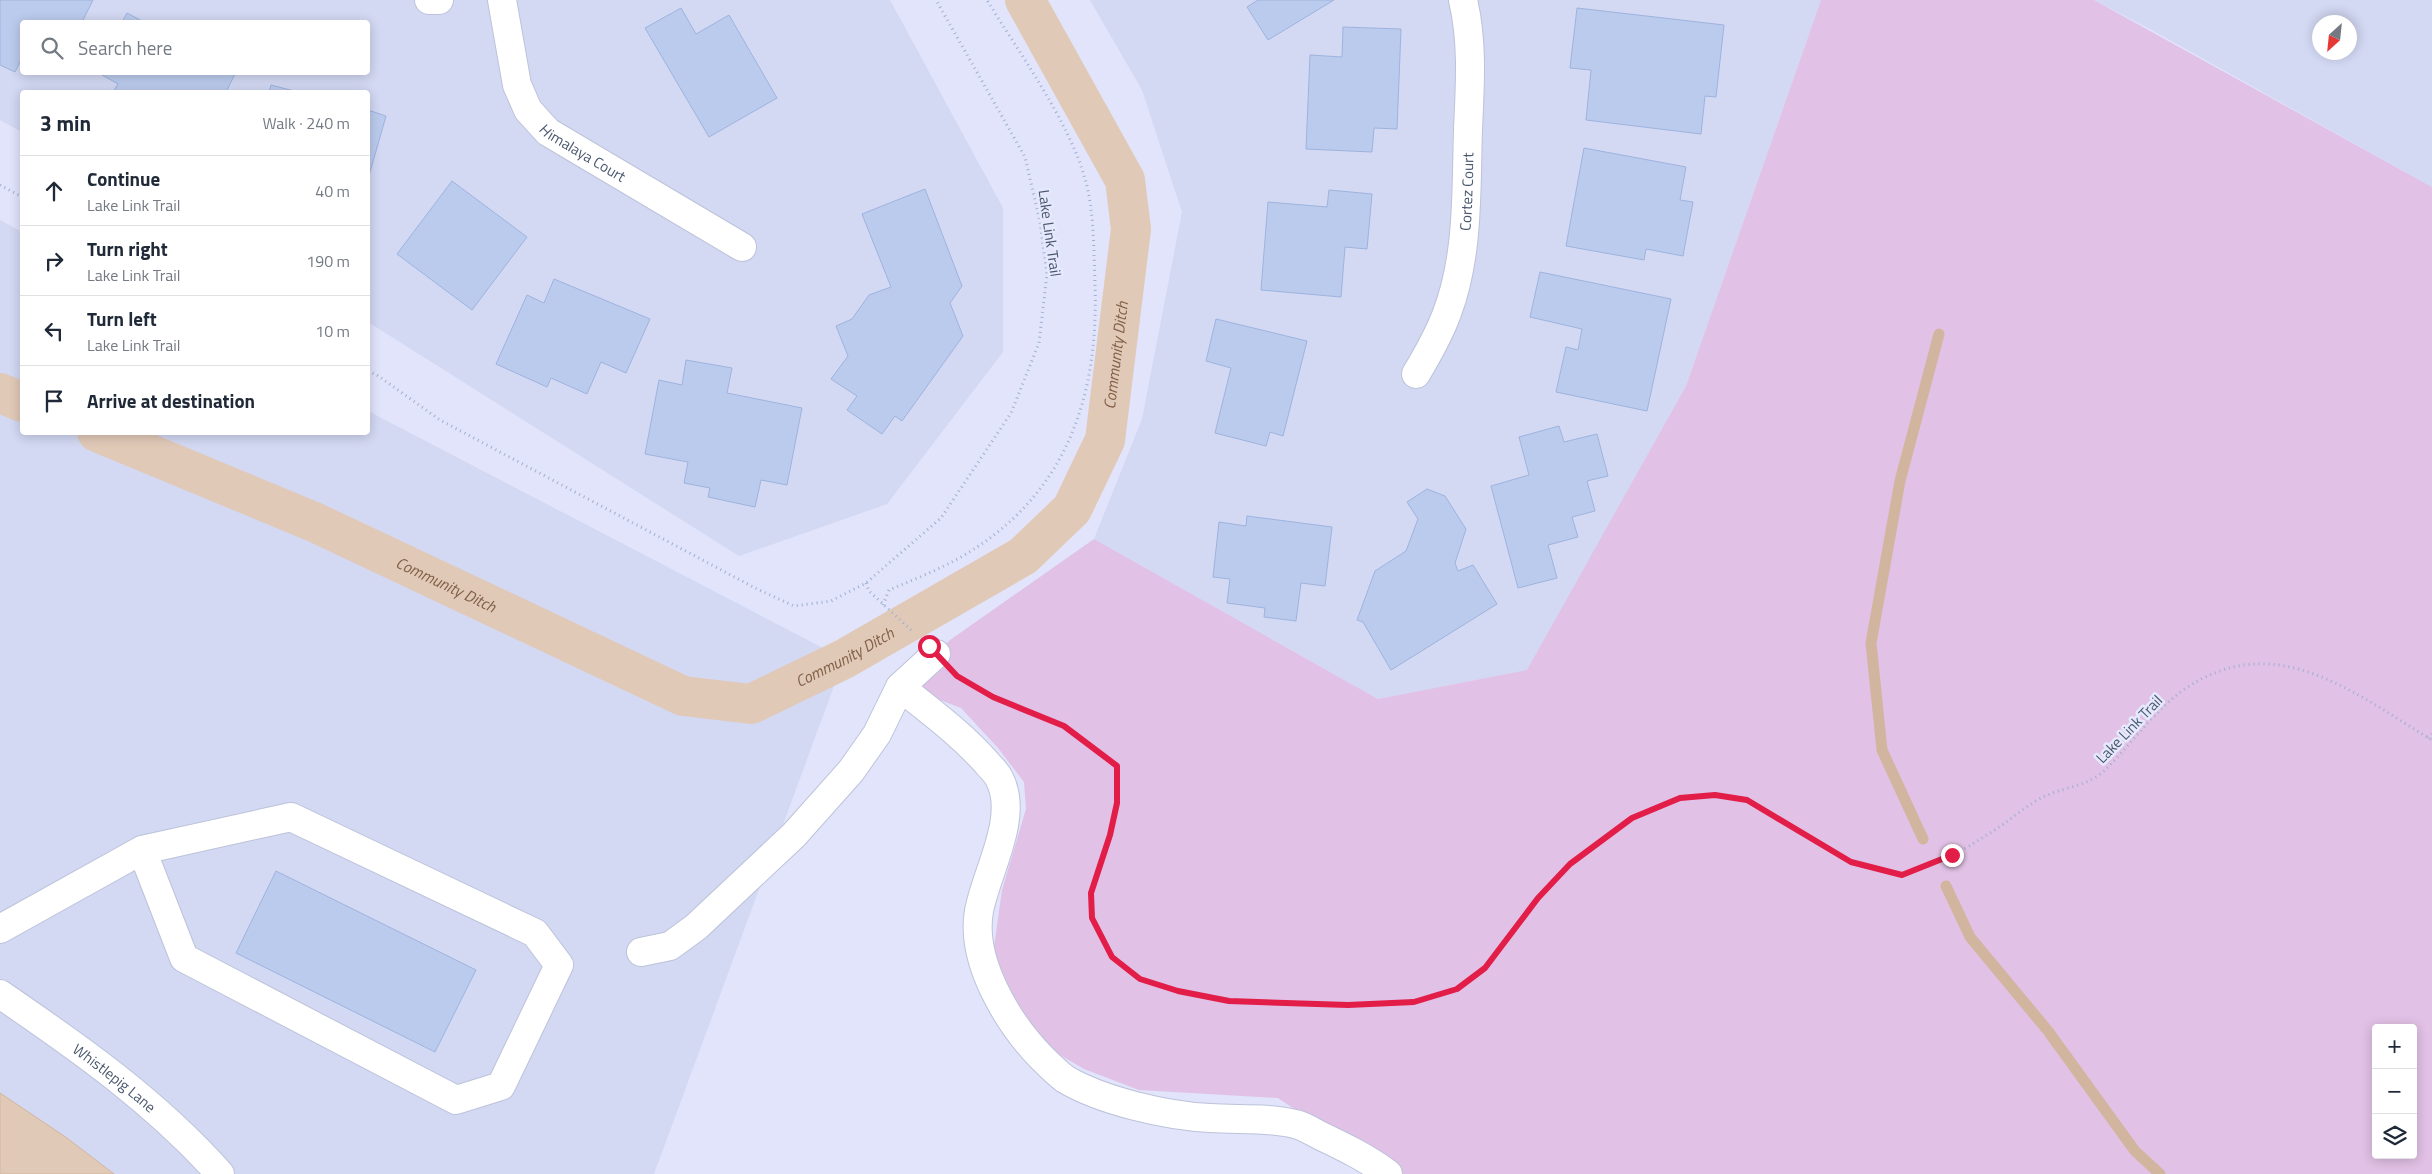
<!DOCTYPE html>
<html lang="en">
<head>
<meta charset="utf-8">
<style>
  :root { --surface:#fff; --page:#f6f6f7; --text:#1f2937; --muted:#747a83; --line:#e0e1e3 }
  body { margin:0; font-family:"Titillium Web",sans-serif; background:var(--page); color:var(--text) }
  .controls { position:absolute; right:15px; bottom:15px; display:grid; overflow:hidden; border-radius:5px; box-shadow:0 2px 12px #0003 }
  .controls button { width:45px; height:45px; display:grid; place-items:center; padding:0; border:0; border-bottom:1px solid var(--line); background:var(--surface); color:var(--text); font:25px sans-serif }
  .compass { position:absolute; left:2312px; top:15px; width:45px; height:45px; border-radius:50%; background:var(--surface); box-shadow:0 2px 12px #0003; rotate:207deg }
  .stop { position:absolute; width:15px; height:15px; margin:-11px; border:4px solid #e11d48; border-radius:50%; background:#fff }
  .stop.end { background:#e11d48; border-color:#fff; box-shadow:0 1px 5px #0008 }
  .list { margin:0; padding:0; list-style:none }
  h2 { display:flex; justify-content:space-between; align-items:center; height:65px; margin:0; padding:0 20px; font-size:21px }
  h2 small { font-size:16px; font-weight:400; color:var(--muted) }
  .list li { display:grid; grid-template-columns:32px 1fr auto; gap:15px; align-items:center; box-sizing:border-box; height:70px; padding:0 20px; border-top:1px solid var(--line) }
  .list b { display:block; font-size:19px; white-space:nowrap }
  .list p { margin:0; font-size:16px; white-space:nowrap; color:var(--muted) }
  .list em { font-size:16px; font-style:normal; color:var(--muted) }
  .icon { flex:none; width:28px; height:28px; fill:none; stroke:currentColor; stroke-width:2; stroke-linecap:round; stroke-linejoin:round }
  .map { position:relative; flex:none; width:2432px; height:1174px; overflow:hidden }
  .search { position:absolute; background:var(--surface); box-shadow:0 2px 12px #0003; left:20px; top:20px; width:350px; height:55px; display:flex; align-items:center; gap:12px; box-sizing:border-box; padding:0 18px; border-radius:5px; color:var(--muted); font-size:19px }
  .panel { position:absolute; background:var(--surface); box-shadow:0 2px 12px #0003; left:20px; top:90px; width:350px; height:345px; border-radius:5px }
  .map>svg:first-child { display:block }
  .residential { fill:#d3d8f3; fill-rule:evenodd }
  .green { fill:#e1c1e5; fill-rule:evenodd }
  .water { fill:#e1c9b8; stroke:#d2b59f }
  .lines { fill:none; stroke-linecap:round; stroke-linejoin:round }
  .stream { stroke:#d2b59f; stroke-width:11 }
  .canal { stroke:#e1c9b8; stroke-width:40 }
  .building { fill:#bbcbed; stroke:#9db3de }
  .minor-casing { stroke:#bcc3da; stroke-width:30 }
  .path { stroke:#9fb0d1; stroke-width:3; stroke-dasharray:1 4; stroke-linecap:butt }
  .minor { stroke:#fff; stroke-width:28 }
  .route { stroke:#e11d48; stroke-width:6 }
  .labels { text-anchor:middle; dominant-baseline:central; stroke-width:5; stroke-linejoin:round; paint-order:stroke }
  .street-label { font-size:15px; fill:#4a586e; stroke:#e6e9fd }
  .water-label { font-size:16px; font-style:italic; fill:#806047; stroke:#e6e9fd }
</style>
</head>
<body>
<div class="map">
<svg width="2432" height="1174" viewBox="0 0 2432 1174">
  <rect width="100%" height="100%" fill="#e1e4fa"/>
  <!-- residential -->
  <path class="residential" d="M0,0H890L1003,208V352L887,504L739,556L368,322V92H22V132L0,120ZM22,22H368V72H22Z
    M1090,0H1821L1686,386L1528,670L1378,699L1094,539L1142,419L1182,212L1142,90Z
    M2094,0H2432V187L2150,29ZM2320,22H2350V52H2320Z
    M0,220L22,232V432H368V411L844,659L654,1174H0Z"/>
  <!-- green -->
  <path class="green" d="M1821,0H2094L2432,187V1174H1390L1278,1098L1139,1090L1084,1069L1048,1048L1010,1004L992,961L1002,890L1026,809L1024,782L998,748L961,708L901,685L950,640L1094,539L1378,699L1527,670L1686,386ZM2376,1028H2413V1155H2376Z"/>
  <!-- water -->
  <path class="water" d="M0,1093L67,1138L114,1174H0Z"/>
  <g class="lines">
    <!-- stream -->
    <path class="stream" d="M1923,839L1882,750L1871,643L1900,481L1939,334
      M1946,886L1970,937L2048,1031L2135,1151L2160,1174"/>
    <!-- canal -->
    <g class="canal">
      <path d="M0,393L22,402"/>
      <path id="s1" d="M97,432L314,522L683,696L751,704L844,659L1023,556L1072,509L1105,440L1131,229L1125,180L1025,0"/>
    </g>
  </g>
  <!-- building -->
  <path class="building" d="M0,0H93L82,22H22V58L15,72L0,65Z
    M1258,0H1334L1268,40L1247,7Z
    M681,8L696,34L729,15L777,98L709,137L645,28Z
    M1577,8L1724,25L1716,97L1705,96L1701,134L1586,120L1591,70L1570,68Z
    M127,13L144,22H122Z
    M1343,27L1401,29L1397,129L1374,128L1372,152L1306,149L1310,55L1342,57Z
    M97,72H236L226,92H113L118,84Z
    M271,85L298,92H269Z
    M368,110L386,116L368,179Z
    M1584,148L1686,167L1680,200L1693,202L1683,256L1646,249L1644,260L1566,246Z
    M452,181L527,237L472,310L397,254Z
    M925,189L962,286L950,303L963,336L902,421L895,416L882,434L847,410L857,396L831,379L848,356L836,326L852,319L869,295L891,287L862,214Z
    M1329,190L1372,194L1367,249L1345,247L1341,297L1261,290L1268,202L1327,207Z
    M1540,272L1671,299L1647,411L1556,392L1566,347L1578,350L1582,329L1530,317Z
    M554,279L650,319L626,373L601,362L587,394L551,378L547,387L496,364L527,295L544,303Z
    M1216,319L1307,341L1283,436L1270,432L1266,446L1215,433L1231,368L1206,361Z
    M686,360L732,368L727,393L802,408L787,485L761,480L755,507L708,497L710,488L684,483L688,462L645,454L659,380L682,385Z
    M1559,426L1564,442L1597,434L1608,476L1587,481L1595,511L1572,517L1578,537L1548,545L1557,578L1518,588L1491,486L1529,475L1519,437Z
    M1427,489L1445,496L1466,529L1455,563L1458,571L1473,565L1497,604L1391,670L1363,622L1357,620L1375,571L1406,551L1418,519L1407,502Z
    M1247,516L1332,527L1325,586L1301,583L1296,621L1264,617L1265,608L1227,603L1230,579L1213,577L1219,522L1246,526Z
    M276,871L476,970L435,1052L236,953Z"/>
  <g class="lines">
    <!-- minor casing -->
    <g class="minor-casing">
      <g id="minor">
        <path d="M429,0H439"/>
        <path id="s2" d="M502,0L517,85L528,110L548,132L742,247"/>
        <path id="s3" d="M1416,374C1428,354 1439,335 1447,313C1469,255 1466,190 1468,129C1470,86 1473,42 1463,0"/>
        <path d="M900,687C930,711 960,733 986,762C990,767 996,772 999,778C1020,817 986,872 979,911C970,961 1008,1023 1041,1057C1048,1064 1057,1073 1065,1079C1102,1101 1167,1116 1210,1118C1238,1120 1267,1117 1295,1124C1304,1126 1313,1132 1321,1136C1344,1147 1367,1158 1388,1174"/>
        <path d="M0,929L142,850L291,817L535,933L559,965L501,1086L456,1100L184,958L142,850"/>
        <path d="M641,952L670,946L696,927L794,835L851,771L877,734L900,687L936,654"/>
        <path id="s4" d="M0,994C79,1048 156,1102 220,1174"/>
      </g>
    </g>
    <!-- path -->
    <path class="path" d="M0,185L22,197
      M368,371L377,375L440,420L755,588L794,606L831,601L866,583L941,518L1011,413L1039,343L1047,274L1040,222L1025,157L936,0
      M866,583L869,591L912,631
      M883,605L889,590C913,580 938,570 961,557C1065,497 1099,399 1095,284C1094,253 1094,208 1085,179C1069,121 1019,53 987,0
      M959,677L993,697L1063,726L1117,766C1117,789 1117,811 1110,834C1104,860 1085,889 1092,917C1097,939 1119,966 1138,977C1188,1007 1408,1016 1459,988C1487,972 1502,943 1522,918C1562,867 1613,820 1676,800C1696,793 1724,794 1744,800C1755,803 1765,811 1774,817C1806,836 1837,858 1873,868C1884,870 1896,876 1906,873C1939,865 1971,846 1999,827C2013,818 2026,806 2041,798C2060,788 2088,786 2104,771C2130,746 2152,713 2182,691C2274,626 2352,692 2432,740
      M2428,738L2432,734"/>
    <!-- minor -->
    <use href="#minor" class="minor"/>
  </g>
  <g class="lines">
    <!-- route -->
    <path class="route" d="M929,646L957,676L993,697L1064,726L1117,766V803L1110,835L1091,893L1092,918L1112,957L1140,979L1178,991L1229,1001L1348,1005L1414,1002L1457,989L1485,968L1538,898L1570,864L1632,818L1680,798L1715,795L1747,800L1851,862L1902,875L1952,855"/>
  </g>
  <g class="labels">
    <!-- street labels -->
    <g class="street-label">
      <text stroke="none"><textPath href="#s2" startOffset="184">Himalaya Court</textPath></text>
      <text stroke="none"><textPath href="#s3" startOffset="192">Cortez Court</textPath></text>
      <text transform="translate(1050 233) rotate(82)">Lake Link Trail</text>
      <text transform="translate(2129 729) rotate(-46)">Lake Link Trail</text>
      <text stroke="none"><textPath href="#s4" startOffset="142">Whistlepig Lane</textPath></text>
    </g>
    <!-- water labels -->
    <g class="water-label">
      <text stroke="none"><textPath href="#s1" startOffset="1251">Community Ditch</textPath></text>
      <text stroke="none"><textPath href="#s1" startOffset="381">Community Ditch</textPath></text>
      <text stroke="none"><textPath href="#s1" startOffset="816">Community Ditch</textPath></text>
    </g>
  </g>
</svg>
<div class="controls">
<button>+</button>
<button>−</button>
<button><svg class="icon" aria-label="layers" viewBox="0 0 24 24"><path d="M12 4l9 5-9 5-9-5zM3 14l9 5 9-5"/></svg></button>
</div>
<svg class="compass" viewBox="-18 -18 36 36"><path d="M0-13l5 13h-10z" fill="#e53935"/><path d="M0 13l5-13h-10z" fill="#747a83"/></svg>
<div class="stop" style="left:929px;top:646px"></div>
<div class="stop end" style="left:1952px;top:855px"></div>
<div class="search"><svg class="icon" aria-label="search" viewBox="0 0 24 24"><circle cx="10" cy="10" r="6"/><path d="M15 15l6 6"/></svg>Search here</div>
<section class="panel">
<h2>3 min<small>Walk · 240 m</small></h2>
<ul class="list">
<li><svg class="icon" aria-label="ahead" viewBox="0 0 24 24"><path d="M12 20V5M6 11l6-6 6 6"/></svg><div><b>Continue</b><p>Lake Link Trail</p></div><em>40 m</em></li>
<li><svg class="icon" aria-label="right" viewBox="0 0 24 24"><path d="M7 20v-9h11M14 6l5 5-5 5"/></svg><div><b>Turn right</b><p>Lake Link Trail</p></div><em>190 m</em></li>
<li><svg class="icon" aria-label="left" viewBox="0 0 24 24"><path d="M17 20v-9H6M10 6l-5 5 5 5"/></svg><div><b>Turn left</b><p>Lake Link Trail</p></div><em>10 m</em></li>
<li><svg class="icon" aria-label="arrive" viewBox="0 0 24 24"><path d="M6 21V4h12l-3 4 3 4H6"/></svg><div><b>Arrive at destination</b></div></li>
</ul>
</section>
</div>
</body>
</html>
